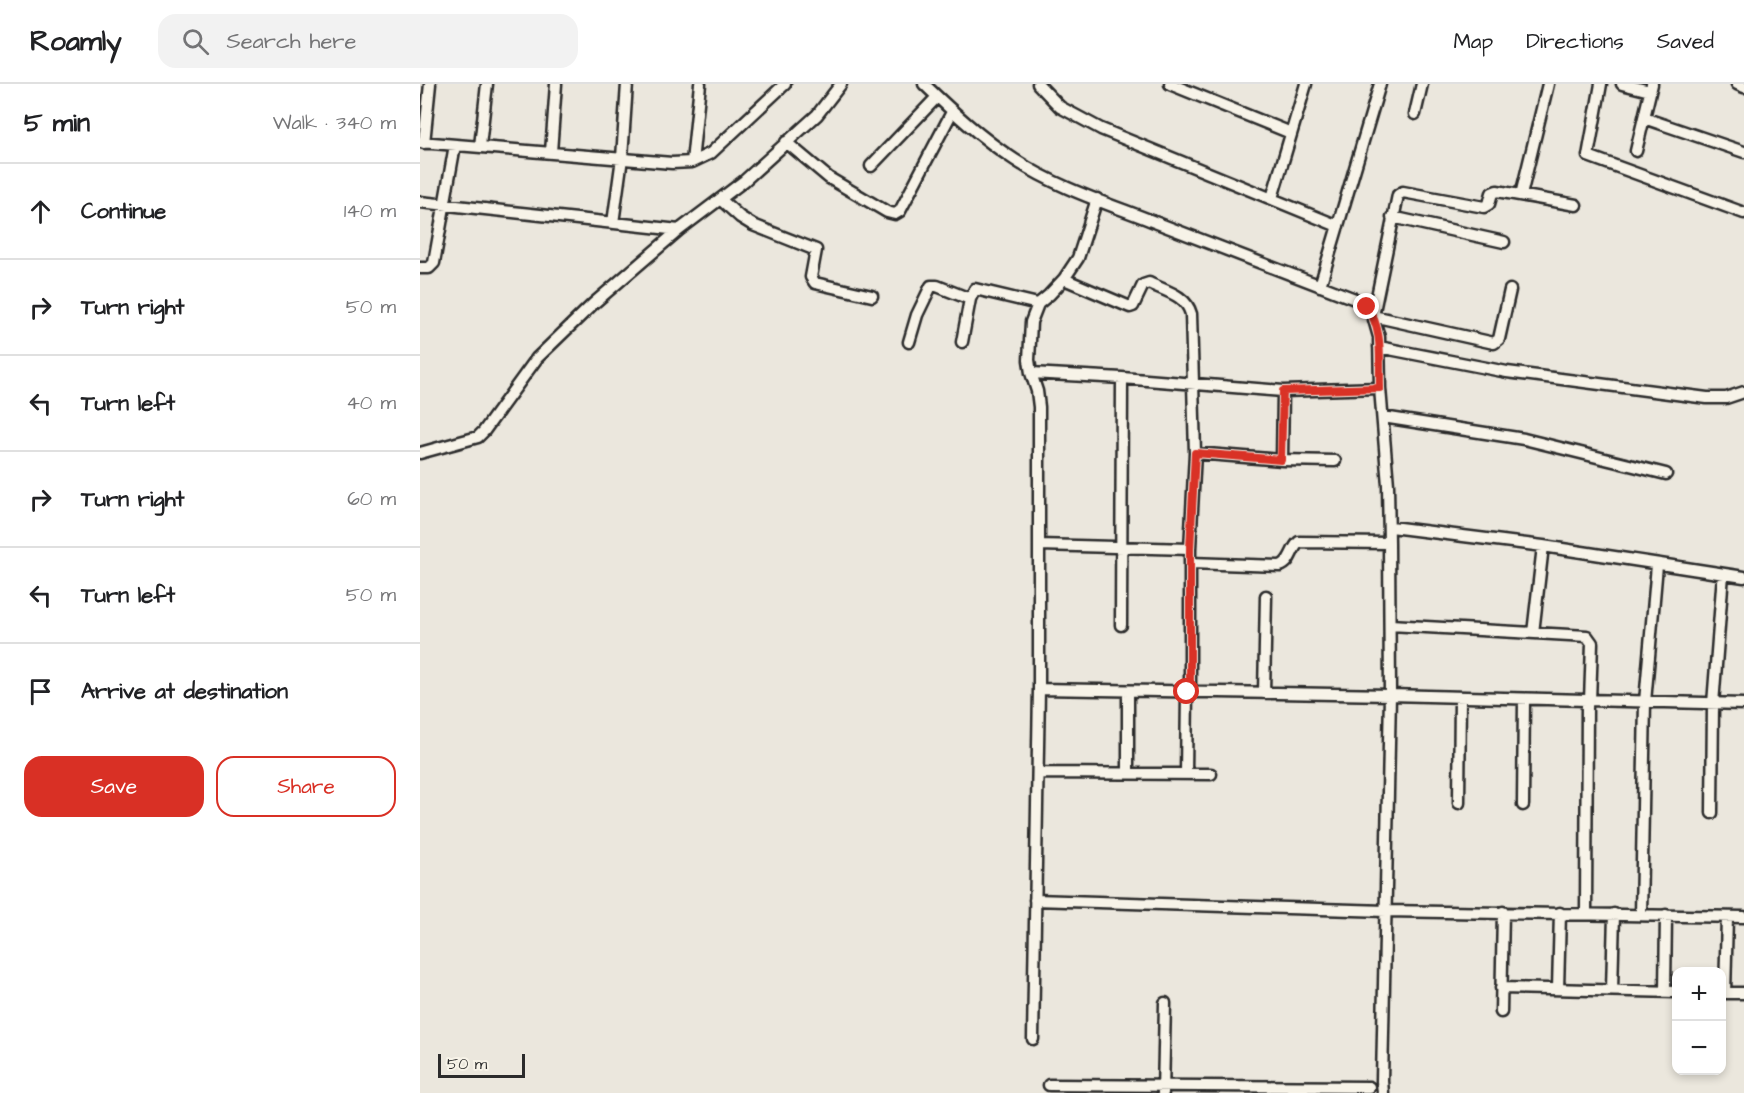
<!DOCTYPE html>
<html lang="en">
<head>
<meta charset="utf-8">
<style>
  :root { --surface:#fff; --page:#f2f2f2; --text:#202124; --muted:#757577; --line:#e0e0e0; --accent:#d93025 }
  body { margin:0; font-family:"Architects Daughter",sans-serif; background:var(--page); color:var(--text) }
  .controls { position:absolute; right:18px; bottom:18px; display:grid; overflow:hidden; border-radius:12px; box-shadow:0 3px 9px #0003 }
  .controls button { width:54px; height:54px; display:grid; place-items:center; padding:0; border:0; border-bottom:2px solid var(--line); background:var(--surface); color:var(--text); font:30px sans-serif }
  .scale { position:absolute; left:18px; bottom:15px; width:87px; box-sizing:border-box; padding-left:6px; border:3px solid #2b2b2b; border-top:0; font-size:16px; line-height:21px; white-space:nowrap; color:#2b2b2b; -webkit-text-stroke:4px #f7f3e8; paint-order:stroke }
  .stop { position:absolute; width:18px; height:18px; margin:-14px; border:4px solid #d93025; border-radius:50%; background:#fff }
  .stop.end { background:#d93025; border-color:#fff; box-shadow:0 2px 6px #0008 }
  .list { margin:0; padding:0; list-style:none }
  h2 { display:flex; justify-content:space-between; align-items:center; height:78px; margin:0; padding:0 24px; font-size:26px }
  h2 small { font-size:20px; font-weight:400; color:var(--muted) }
  .list li { display:grid; grid-template-columns:39px 1fr auto; gap:18px; align-items:center; box-sizing:border-box; height:96px; padding:0 24px; border-top:2px solid var(--line) }
  .list b { display:block; font-size:22px; white-space:nowrap }
  .list em { font-size:20px; font-style:normal; color:var(--muted) }
  .actions { display:flex; gap:12px; padding:18px 24px }
  .actions a { flex:1; padding:14px 0; border:2px solid var(--accent); border-radius:18px; text-align:center; font-size:21px; color:var(--accent) }
  .actions .main { background:var(--accent); color:#fff }
  .icon { flex:none; width:33px; height:33px; fill:none; stroke:currentColor; stroke-width:2; stroke-linecap:round; stroke-linejoin:round }
  .map { position:relative; flex:none; width:1324px; height:1009px; overflow:hidden }
  header { display:flex; align-items:center; gap:36px; box-sizing:border-box; height:84px; padding:0 30px; background:var(--surface); border-bottom:2px solid var(--line) }
  header strong { font-size:28px }
  nav { display:flex; gap:33px; margin-inline-start:auto; font-size:21px }
  .search { width:420px; height:54px; background:var(--page); display:flex; align-items:center; gap:15px; box-sizing:border-box; padding:0 21px; border-radius:18px; color:var(--muted); font-size:22px }
  main { display:flex }
  aside { flex:1; background:var(--surface) }
  .map>svg:first-child { display:block }
  .lines { fill:none; stroke-linecap:round; stroke-linejoin:round }
  .minor-casing { stroke:#2b2b2b; stroke-width:15 }
  .minor { stroke:#f7f3e8; stroke-width:10 }
  .route { stroke:#d93025; stroke-width:8 }
</style>
</head>
<body>
<header>
<strong>Roamly</strong>
<div class="search"><svg class="icon" aria-label="search" viewBox="0 0 24 24"><circle cx="10" cy="10" r="6"/><path d="M15 15l6 6"/></svg>Search here</div>
<nav><a>Map</a><a>Directions</a><a>Saved</a></nav>
</header>
<main>
<aside>
<h2>5 min<small>Walk · 340 m</small></h2>
<ul class="list">
<li><svg class="icon" aria-label="ahead" viewBox="0 0 24 24"><path d="M12 20V5M6 11l6-6 6 6"/></svg><div><b>Continue</b></div><em>140 m</em></li>
<li><svg class="icon" aria-label="right" viewBox="0 0 24 24"><path d="M7 20v-9h11M14 6l5 5-5 5"/></svg><div><b>Turn right</b></div><em>50 m</em></li>
<li><svg class="icon" aria-label="left" viewBox="0 0 24 24"><path d="M17 20v-9H6M10 6l-5 5 5 5"/></svg><div><b>Turn left</b></div><em>40 m</em></li>
<li><svg class="icon" aria-label="right" viewBox="0 0 24 24"><path d="M7 20v-9h11M14 6l5 5-5 5"/></svg><div><b>Turn right</b></div><em>60 m</em></li>
<li><svg class="icon" aria-label="left" viewBox="0 0 24 24"><path d="M17 20v-9H6M10 6l-5 5 5 5"/></svg><div><b>Turn left</b></div><em>50 m</em></li>
<li><svg class="icon" aria-label="arrive" viewBox="0 0 24 24"><path d="M6 21V4h12l-3 4 3 4H6"/></svg><div><b>Arrive at destination</b></div></li>
</ul>
<div class="actions"><a class="main">Save</a><a>Share</a></div>
</aside>
<div class="map">
<svg width="1324" height="1009" viewBox="0 0 1324 1009">
  <rect width="100%" height="100%" fill="#ebe7dd"/>
  <filter id="ink" filterUnits="userSpaceOnUse"><feTurbulence type="fractalNoise" baseFrequency=".0167" numOctaves="2"/><feDisplacementMap in="SourceGraphic" scale="12" xChannelSelector="R" yChannelSelector="G"/><feConvolveMatrix kernelMatrix="1 2 1 2 8 2 1 2 1" color-interpolation-filters="sRGB"/></filter>
  <g filter="url(#ink)">
    <g class="lines">
      <!-- minor casing -->
      <g class="minor-casing">
        <path id="minor" d="M504,0C533,28 561,54 595,76C636,103 686,119 732,137C801,163 870,190 940,217L953,232L959,253L960,304L968,401L969,459L970,611L962,997L963,1009
          M618,0L640,23L681,45L918,142
          M750,0L871,49
          M1181,0L1168,72L1324,129
          M1202,0L1230,7
          M1317,0L1324,3
          M995,30L1002,0
          M1224,34L1324,68
          M0,58L252,79L272,78L291,69L365,0
          M366,58L409,94L467,128L475,130L480,127L532,28
          M4,59L10,0
          M60,62L67,0
          M1216,67L1232,0
          M131,68L136,0
          M272,78L280,0
          M451,82L517,13
          M1101,111L1128,0
          M852,114L886,0
          M300,115L320,133L333,141L396,166L391,193L395,199L452,212
          M0,118L259,146
          M972,133L1084,158
          M193,139L202,74L207,0
          M0,184H9L14,179L35,61
          M644,195L710,223L713,222L723,201L729,199C745,207 766,211 771,230L775,369L770,465V608
          M900,202L960,0
          M1090,206L1079,255L1074,259L953,232L978,111L983,108L1064,123L1069,120L1072,109L1077,107L1156,121
          M489,258L497,231L511,202H517L550,215
          M542,258L550,215L555,205L618,220
          M959,263L1087,288L1287,314H1306L1324,308
          M611,289L702,294L863,307L960,304
          M963,333L1104,355L1246,390
          M0,369L58,353L64,347L117,274L173,220L259,146L324,97L397,31L421,0
          M775,369L862,376L915,377
          M862,376L863,307
          M971,443L1123,462L1324,493
          M619,461L770,465
          M770,479L860,482C871,479 871,465 879,458L969,459
          M701,541L702,294
          M970,541L1167,552L1172,559L1170,617
          M1113,549L1123,462
          M619,605L970,611L1324,620
          M844,609L846,512
          M618,689L791,690
          M708,690V608
          M766,690L767,608
          M1039,719L1040,613
          M1103,721L1104,615
          M1292,729L1293,620L1303,490
          M615,816L966,827L1324,833
          M1166,830L1167,617
          M1221,831L1225,618L1237,481
          M1081,904L1256,908
          M1138,905L1140,829
          M1192,906L1194,830
          M1245,907L1246,831
          M1302,909H1324
          M1305,909L1307,833
          M1081,928L1083,828
          M613,955L619,605V323L617,307L611,289L609,276L611,238L618,220L629,211L644,195L658,174L677,115
          M629,1001L949,1003
          M743,1009L745,919"/>
      </g>
      <!-- minor -->
      <use href="#minor" class="minor"/>
    </g>
  </g>
  <g class="lines" filter="url(#ink)">
    <!-- route -->
    <path class="route" d="M767,608H770V465L775,369L861,376L863,307L960,304C959,276 964,246 947,223"/>
  </g>
</svg>
<div class="controls">
<button>+</button>
<button>−</button>
</div>
<div class="scale">50 m</div>
<div class="stop" style="left:767px;top:608px"></div>
<div class="stop end" style="left:947px;top:223px"></div>
</div>
</main>
</body>
</html>
